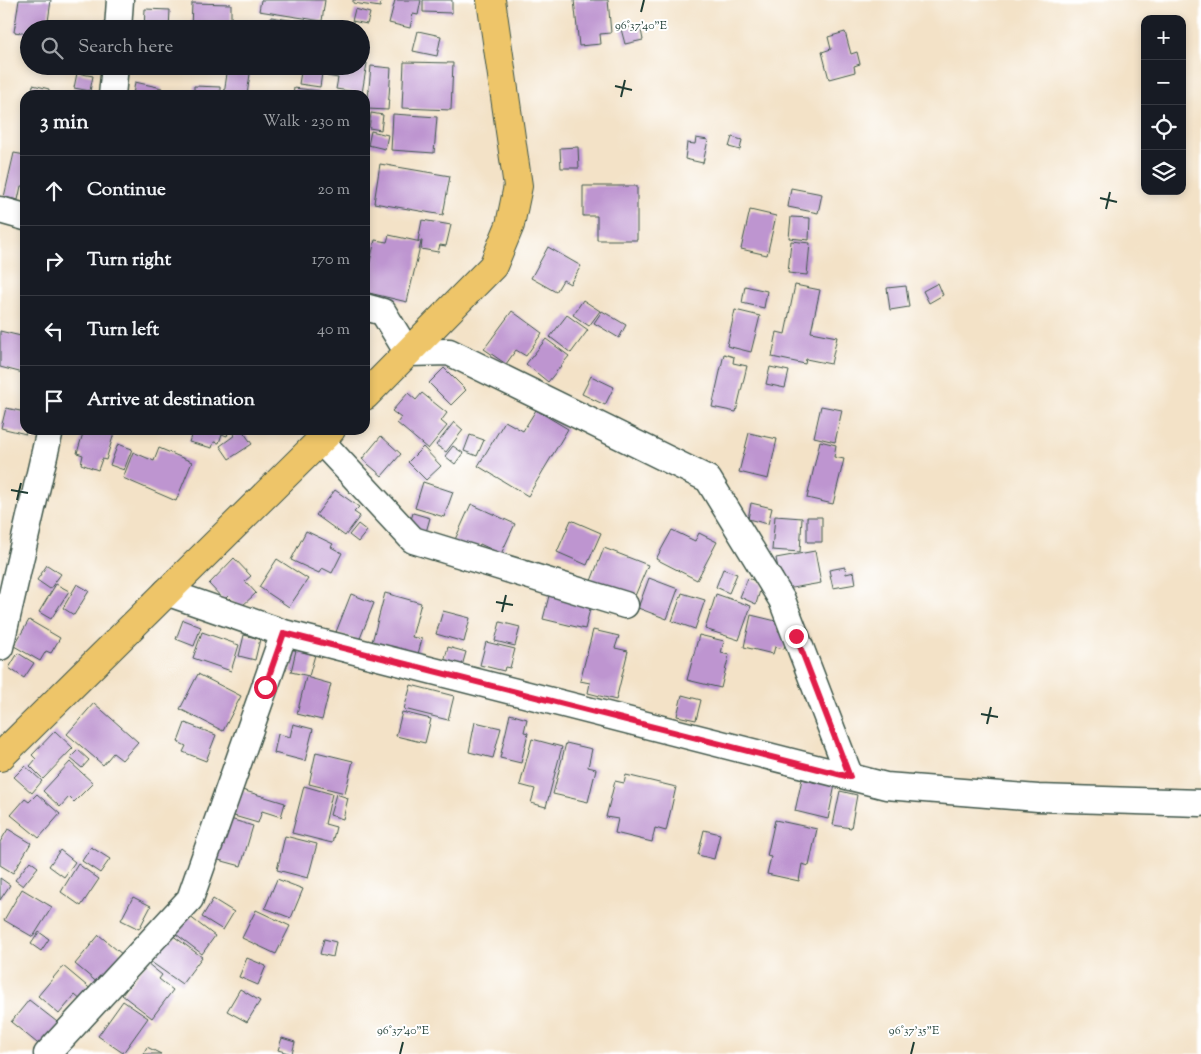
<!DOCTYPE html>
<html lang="en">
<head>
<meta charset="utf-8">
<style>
  :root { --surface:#171b24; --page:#20242c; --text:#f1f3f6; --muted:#9ea1a6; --line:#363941 }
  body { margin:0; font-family:"Sorts Mill Goudy",serif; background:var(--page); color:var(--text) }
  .controls { position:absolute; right:15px; top:15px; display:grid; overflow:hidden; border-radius:10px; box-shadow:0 2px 8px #0003 }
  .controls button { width:45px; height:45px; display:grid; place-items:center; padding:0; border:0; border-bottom:1px solid var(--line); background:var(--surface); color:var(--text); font:25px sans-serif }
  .stop { position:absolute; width:15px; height:15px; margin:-11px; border:4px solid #e11d48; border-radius:50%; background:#fff }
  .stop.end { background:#e11d48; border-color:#fff; box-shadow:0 1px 5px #0008 }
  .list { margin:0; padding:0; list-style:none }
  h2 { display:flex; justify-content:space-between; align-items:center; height:65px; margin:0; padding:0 20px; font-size:21px }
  h2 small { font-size:16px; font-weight:400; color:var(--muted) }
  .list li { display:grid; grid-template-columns:32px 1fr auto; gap:15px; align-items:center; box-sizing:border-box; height:70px; padding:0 20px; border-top:1px solid var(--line) }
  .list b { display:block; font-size:19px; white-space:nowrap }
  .list em { font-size:16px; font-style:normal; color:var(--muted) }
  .icon { flex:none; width:28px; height:28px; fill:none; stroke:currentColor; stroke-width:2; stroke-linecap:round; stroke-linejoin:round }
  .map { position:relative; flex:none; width:1201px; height:1054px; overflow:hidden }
  .search { position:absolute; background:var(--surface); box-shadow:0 2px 8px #0003; left:20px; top:20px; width:350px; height:55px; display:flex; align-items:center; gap:12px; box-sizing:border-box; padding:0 18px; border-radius:28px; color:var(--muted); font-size:19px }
  .panel { position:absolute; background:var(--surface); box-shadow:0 2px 8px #0003; left:20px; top:90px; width:350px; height:345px; border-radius:15px }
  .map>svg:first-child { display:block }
  .building { fill:#be95d0 }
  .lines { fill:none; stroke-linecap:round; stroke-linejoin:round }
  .minor-casing { stroke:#3f564a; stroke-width:29 }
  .primary-casing { stroke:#3f564a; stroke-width:30 }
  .minor { stroke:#fff; stroke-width:26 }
  .primary { stroke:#eec569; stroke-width:28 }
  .route { stroke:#e11d48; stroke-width:6 }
  .ticks { fill:none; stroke:#1f3d34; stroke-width:2 }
  .ticks-label { font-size:12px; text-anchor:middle; fill:#1f3d34; stroke:#fff; stroke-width:4; stroke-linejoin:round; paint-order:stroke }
</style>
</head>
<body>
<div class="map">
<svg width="1201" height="1054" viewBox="0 0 1201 1054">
  <rect width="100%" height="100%" fill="#fff"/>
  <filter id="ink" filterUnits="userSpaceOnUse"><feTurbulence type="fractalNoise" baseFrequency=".02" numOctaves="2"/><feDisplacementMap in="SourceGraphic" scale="10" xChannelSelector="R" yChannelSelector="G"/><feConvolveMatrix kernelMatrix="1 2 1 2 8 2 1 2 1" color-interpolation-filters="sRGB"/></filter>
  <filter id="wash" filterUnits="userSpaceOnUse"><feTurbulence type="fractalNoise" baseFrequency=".0096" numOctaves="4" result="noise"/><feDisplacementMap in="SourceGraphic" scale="20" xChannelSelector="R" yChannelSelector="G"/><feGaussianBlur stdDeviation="1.12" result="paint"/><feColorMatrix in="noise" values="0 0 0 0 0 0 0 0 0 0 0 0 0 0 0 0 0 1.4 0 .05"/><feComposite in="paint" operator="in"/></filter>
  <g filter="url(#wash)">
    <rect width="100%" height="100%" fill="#f3e2c7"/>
    <g id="blocks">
      <!-- building -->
      <path class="building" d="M19,0H51L47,29H29V34L14,32Z
        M261,0H325L322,21L259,11Z
        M353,0H381L380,7L353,3Z
        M395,0H421L418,15L413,14L410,28L389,23Z
        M423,0H452V13L423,12Z
        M574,0H608L611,33L600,34L601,44L579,46Z
        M192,3L231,4V29H191Z
        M145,9L170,10L169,29H144Z
        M355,9L370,13L367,24L352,21Z
        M271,17L296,21L295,29H269Z
        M640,25L643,40L625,44L621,29Z
        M418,31L441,36L437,56L413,51Z
        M845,32L851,54L857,52L860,64L854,66L855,72L829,79L822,52L831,49L828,37Z
        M361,62L367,63L362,93L336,89L338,78L327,76L329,66H361Z
        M404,62L453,63L451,110L402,108Z
        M228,66L251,67L247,95H224Z
        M302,66H323L320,87L299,84Z
        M371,66L391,68L388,110L367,109Z
        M77,73L93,76L90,91L74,88Z
        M135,82L162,88L160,95H133Z
        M33,85L49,89L48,95H31Z
        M194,86L220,87V95H194Z
        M294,88L319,91V95H293Z
        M371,113L383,115L381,130L369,128Z
        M393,114L437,117L434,153L391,150Z
        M371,131L388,135L385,149L368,145Z
        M732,137L742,140L740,150L729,147Z
        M696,138L708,140L703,163L685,159L687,143L695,144Z
        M578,147L579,168H561L560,148Z
        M14,153L25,155V186H21L18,200L4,197Z
        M380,164L450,176L443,215L374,203Z
        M583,186H637V240H597V216H583Z
        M791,188L822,194L818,213L788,207Z
        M750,210L776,216L767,255L741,249Z
        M791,217L810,218L809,240L789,238Z
        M422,220L451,225L446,246L440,245L438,252L421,249L422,241H418Z
        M389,235L421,242L407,302L365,292V283L375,240L387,242Z
        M791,241L810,243L807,275L788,273Z
        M548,247L581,266L570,284L563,280L556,292L531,278Z
        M938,283L943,295L929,303L923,291Z
        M795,285L820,290L811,332L837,337L831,364L806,359L805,364L772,357L777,332L785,334Z
        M745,286L767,291L764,308L742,303Z
        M906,286L909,307L890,310L887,288Z
        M583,300L600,311L589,326L573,315Z
        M735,310L760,316L751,352L727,346Z
        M512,311L542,333L526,356L516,350L506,364L484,349Z
        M602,311L626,325L619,338L594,323Z
        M567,315L588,330L571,353L550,337Z
        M0,331L25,337L23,373L0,367Z
        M546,339L569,356L548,382L526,364Z
        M724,354L734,357L733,363L747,366L736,412L712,407Z
        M770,367L789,371L785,388L766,384Z
        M444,368L466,390L451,405L429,383Z
        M591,376L614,387L605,405L582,394Z
        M408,393L416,400L422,393L447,413L441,421L447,426L428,449L397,423L401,418L392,411Z
        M821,406L842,410L835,442L814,437Z
        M6,408L25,412L26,434L1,428Z
        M536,410L568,429L528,496L478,466L505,421L523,431Z
        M454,422L463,430L446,452L436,445Z
        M84,430H115L106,460L102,459L98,470L81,464L83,455L77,453Z
        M193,430H229L227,436L222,434L219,443L214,442L212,448L189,442Z
        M231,430H242L252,444L229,459L220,446L235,435Z
        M749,433L777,439L768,479L739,472Z
        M470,435L484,440L477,456L464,451Z
        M381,436L401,454L382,476L362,459Z
        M820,441L836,445L834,457L844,459L833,504L807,498Z
        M118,444L132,449L124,470L110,465Z
        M453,446L463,453L455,464L445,456Z
        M423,447L441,466L426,480L408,462Z
        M159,448L192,462L176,501L123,478L133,452L154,461Z
        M423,482L453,492L444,517L415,508Z
        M335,490L359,507L354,512L360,516L345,536L316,515Z
        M751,503L772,508L768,524L748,519Z
        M471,504L515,524L501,554L480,544L475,554L453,544Z
        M413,513L430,518L426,532L409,527Z
        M775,516L802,518L800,552L772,550Z
        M807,517H822V542H807Z
        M571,520L601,533L587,565L557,552Z
        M358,524L367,531L358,542L349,535Z
        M672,530L695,541L699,533L717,542L697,580L656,559Z
        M306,531L333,544L331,547L342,553L332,573L322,568L319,573L291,560Z
        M604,548L648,565L632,603L589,586Z
        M815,551L821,583L786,589L782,573L779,574L776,558Z
        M234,558L251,576L245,581L256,593L240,608L228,596L224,600L209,584Z
        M277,559L308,579L289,607L259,587Z
        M47,565L61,574L50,589L37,580Z
        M845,567L846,574L854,572L856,584L833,588L829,570Z
        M723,569L737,574L729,593L716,587Z
        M649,578L678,589L667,619L638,608Z
        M748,578L762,584L756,604L740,597Z
        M56,584L69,591L51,619L39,612Z
        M77,584L89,591L74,615L63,608Z
        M551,588L591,605L585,629L543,619Z
        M385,593L421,603L412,637L422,639L418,654L372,642Z
        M682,593L705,600L695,629L672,621Z
        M351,594L374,603L359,641L336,632Z
        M716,594L751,606L739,640L705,629Z
        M443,611L470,618L464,642L436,634Z
        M751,615L780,622L778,631L787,633L784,649L775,647L773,654L744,647Z
        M29,620L60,638L51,653L46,651L40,661L14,646Z
        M183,620L201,627L194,646L176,639Z
        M500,622L520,627L515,646L495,641Z
        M593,630L619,636L615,648L628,651L616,700L588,693L590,683L580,681Z
        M202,632L239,645L231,671L193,658Z
        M244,635L260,639L255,660L239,656Z
        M699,635L724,641L721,653L729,655L721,688L687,680Z
        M486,642L515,649L510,668L505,667L504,671L480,665Z
        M448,647L466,652L462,666L444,662Z
        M296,650L315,655L309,676L291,672Z
        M18,653L34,663L24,678L9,668Z
        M198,674L241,696L223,731L180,709Z
        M306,677L331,684L322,720L297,714Z
        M411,685L454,696L448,720L404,709Z
        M682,695L701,700L696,720L677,716Z
        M94,703L138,742L122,760L113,753L103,765L67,734Z
        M402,712L431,719L425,743L396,736Z
        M510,714L527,719L524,732L528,733L521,763L500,758Z
        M475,722L501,728L493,758L469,752Z
        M185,723L216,735L206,761L183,752L186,746L178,742Z
        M293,724L313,729L305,761L274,753L278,734L290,737Z
        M55,731L73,748L43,779L30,766L36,759L32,755Z
        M532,739L562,747L546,807L531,803L535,789L520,785Z
        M566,743L592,749L588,767L596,769L588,802L553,794Z
        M78,750L89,760L82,768L70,758Z
        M316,752L353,761L345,793L309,784Z
        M70,762L93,783L74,802L69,797L60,807L43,791Z
        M25,766L42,781L32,793L14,777Z
        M626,775L676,787L666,831L655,828L652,842L615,833L618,819L606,817L615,781L624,783Z
        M819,776L836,780L828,819L795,811L802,779L817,783Z
        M304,786L332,794L325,824L336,827L332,843L292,833Z
        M242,790L285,803L281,817L262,811L258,823L234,816Z
        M840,791L857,795L851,828L833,825Z
        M37,794L60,814L39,838L11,815L25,799L29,802Z
        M336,794L348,798L343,819L330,815Z
        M227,818L253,826L241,866L215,859Z
        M775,820L817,829L809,866L802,864L799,881L767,874L771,857L767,856Z
        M8,829L31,843L13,873L0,865V842Z
        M704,830L720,834L714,859L698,855Z
        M285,836L317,844L308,878L277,870Z
        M91,847L110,859L100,873L82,861Z
        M60,850L75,862L64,877L49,866Z
        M30,861L38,867L23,886L15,880Z
        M78,864L99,879L81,906L61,892Z
        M0,878L10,885L0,900Z
        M277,879L303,889L291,918L265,908Z
        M22,889L52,907L33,937L4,920Z
        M133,897L151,906L139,929L121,920Z
        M213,899L234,912L223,930L202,917Z
        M256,910L290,926L276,954L242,938Z
        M189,916L215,936L202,954L176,934Z
        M39,932L49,939L41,951L31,944Z
        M99,935L129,960L105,989L75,964Z
        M172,935L202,957L182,984L151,962Z
        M324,939L336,942L333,957L320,954Z
        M247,958L266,966L258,985L239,977Z
        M147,963L162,975L159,979L173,990L152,1018L122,995Z
        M63,966L93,991L84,1003L75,995L59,1014L38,996Z
        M240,989L260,1001L247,1022L227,1011Z
        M29,1000L61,1025L42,1047L11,1022Z
        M123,1001L148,1018L123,1053L98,1036Z
        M282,1038L295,1042L292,1054L278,1050Z
        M147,1047L161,1054H143Z"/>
    </g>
  </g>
  <g filter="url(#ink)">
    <use href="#blocks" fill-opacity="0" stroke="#3f564a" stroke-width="1"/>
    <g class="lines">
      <!-- minor casing -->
      <g class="minor-casing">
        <path id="minor" d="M118,29L120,0
          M112,95L115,66
          M0,210L25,217
          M365,307L383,312L408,353L449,352L708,479L782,600L850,777
          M320,440L413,540L625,605
          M166,592L284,633L886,786L1038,798L1201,803
          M0,647L50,430
          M47,1054L190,899L284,633"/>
      </g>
      <!-- primary casing -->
      <g class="primary-casing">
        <path id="primary" d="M365,396L493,266L510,225L518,186L491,0
          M0,757L331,430"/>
      </g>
      <!-- minor -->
      <use href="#minor" class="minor"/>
      <!-- primary -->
      <use href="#primary" class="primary"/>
    </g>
  </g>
  <g class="lines" filter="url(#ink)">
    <!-- route -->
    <path class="route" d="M265,687L284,633L850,777L796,636"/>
  </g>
  <!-- ticks -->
  <path class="ticks" d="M641,12L644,0M615,86L632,90M621,97L625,80M1100,198L1117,202M1106,209L1110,192M11,490L28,493M17,500L21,483M496,602L513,605M502,612L506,595M981,714L998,717M987,724L991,707M400,1054L403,1042M911,1054L914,1042"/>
  <g class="ticks-label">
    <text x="641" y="29">96°37'40"E</text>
    <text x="403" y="1034">96°37'40"E</text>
    <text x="914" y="1034">96°37'35"E</text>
  </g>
</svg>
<div class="controls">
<button>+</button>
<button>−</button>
<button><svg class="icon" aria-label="locate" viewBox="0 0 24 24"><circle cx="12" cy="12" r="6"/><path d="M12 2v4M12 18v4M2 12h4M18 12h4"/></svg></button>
<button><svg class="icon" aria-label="layers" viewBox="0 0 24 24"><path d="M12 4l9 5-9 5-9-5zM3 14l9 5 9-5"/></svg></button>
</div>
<div class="stop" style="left:265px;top:687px"></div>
<div class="stop end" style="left:796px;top:636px"></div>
<div class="search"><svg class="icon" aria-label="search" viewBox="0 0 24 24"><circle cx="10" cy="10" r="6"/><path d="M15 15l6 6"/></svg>Search here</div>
<section class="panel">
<h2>3 min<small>Walk · 230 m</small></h2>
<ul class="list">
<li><svg class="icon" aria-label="ahead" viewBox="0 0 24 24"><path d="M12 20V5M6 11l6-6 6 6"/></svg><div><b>Continue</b></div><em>20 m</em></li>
<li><svg class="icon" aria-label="right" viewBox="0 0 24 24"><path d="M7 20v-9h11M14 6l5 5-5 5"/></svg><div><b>Turn right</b></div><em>170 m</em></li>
<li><svg class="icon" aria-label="left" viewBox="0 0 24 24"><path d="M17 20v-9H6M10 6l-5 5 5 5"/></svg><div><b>Turn left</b></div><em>40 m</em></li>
<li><svg class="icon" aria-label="arrive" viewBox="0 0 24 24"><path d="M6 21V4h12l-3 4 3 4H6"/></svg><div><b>Arrive at destination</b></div></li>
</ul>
</section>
</div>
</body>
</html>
